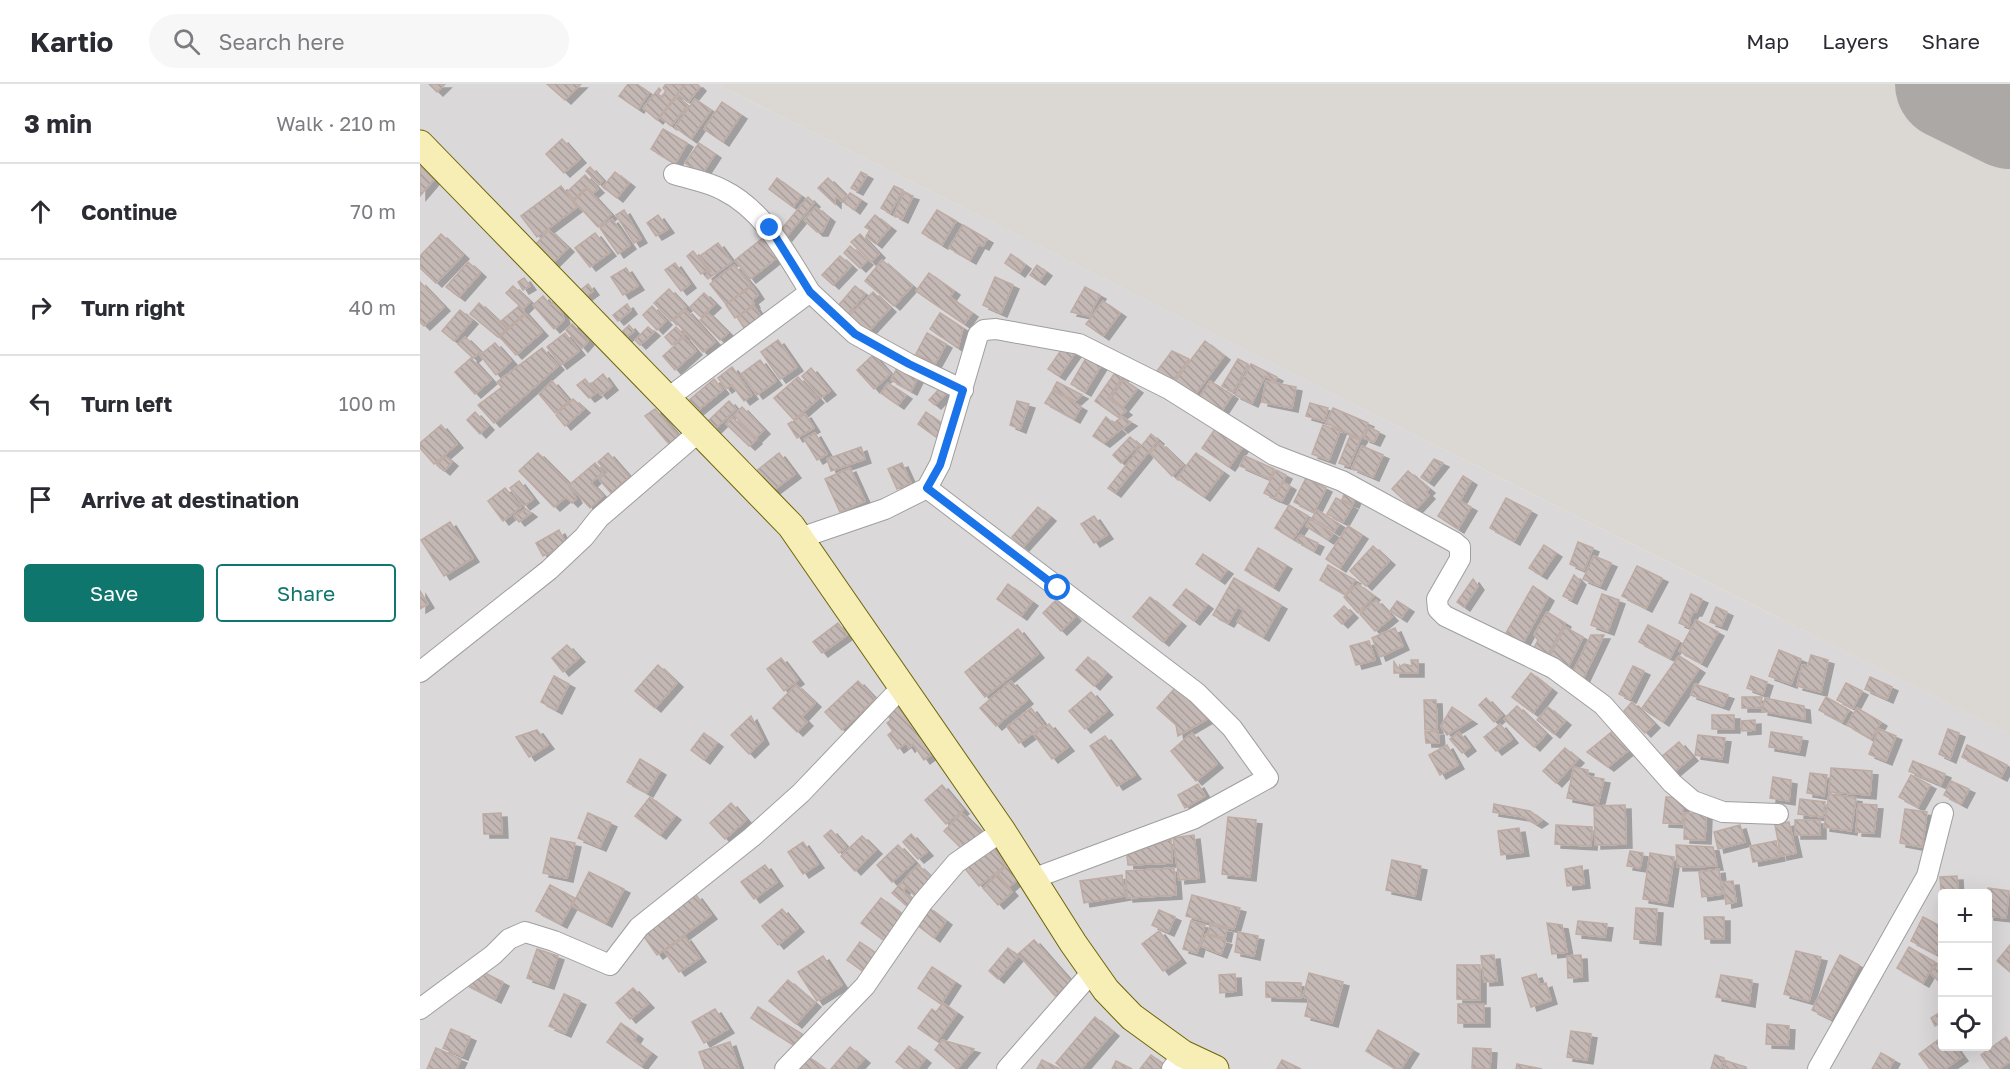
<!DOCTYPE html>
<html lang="en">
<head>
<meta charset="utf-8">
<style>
  :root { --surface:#fff; --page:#f7f7f7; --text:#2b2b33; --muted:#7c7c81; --line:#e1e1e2; --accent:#0f766e }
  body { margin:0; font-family:"Golos Text",sans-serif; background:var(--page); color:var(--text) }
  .controls { position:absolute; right:18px; bottom:18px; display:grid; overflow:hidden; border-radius:6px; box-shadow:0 6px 24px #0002 }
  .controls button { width:54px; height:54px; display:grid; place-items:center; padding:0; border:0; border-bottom:2px solid var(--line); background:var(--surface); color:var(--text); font:30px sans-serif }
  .stop { position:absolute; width:18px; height:18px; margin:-14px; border:4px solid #1a73e8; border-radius:50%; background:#fff }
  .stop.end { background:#1a73e8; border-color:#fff; box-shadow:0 2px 6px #0008 }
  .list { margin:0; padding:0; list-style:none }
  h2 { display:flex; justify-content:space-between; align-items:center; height:78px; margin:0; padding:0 24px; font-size:26px }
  h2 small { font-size:20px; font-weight:400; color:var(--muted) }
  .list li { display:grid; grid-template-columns:39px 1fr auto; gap:18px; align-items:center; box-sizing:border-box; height:96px; padding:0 24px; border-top:2px solid var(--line) }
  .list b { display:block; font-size:22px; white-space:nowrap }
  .list em { font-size:20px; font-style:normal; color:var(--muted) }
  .actions { display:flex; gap:12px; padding:18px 24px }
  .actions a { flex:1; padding:14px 0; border:2px solid var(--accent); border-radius:6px; text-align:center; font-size:21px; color:var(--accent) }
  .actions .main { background:var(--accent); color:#fff }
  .icon { flex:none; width:33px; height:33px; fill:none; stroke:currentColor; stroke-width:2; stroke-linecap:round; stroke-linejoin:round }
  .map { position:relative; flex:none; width:1590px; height:985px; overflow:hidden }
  header { display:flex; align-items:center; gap:36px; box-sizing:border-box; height:84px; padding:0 30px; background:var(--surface); border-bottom:2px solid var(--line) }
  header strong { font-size:28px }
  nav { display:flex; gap:33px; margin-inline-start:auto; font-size:21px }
  .search { width:420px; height:54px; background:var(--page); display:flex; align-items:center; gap:15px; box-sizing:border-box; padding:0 21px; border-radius:33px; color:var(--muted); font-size:22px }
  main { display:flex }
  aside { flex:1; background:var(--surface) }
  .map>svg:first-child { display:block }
  .residential { fill:#dad8d9; fill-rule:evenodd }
  .airport { fill:#dbd7d3 }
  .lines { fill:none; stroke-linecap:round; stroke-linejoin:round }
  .runway { stroke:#aba8a5; stroke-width:112 }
  .building { fill:url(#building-back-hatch); stroke:#beaba4; stroke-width:1.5; filter:url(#shadow) }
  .street-casing { stroke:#9f9f9f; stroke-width:22 }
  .secondary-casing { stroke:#6d6508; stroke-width:29 }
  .street { stroke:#fff; stroke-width:20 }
  .secondary { stroke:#f7eeb5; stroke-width:27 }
  .route { stroke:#1a73e8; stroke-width:8 }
</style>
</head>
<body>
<header>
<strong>Kartio</strong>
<div class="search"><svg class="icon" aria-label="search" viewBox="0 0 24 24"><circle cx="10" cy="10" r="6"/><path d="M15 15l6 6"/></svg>Search here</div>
<nav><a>Map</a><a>Layers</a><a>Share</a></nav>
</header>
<main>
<aside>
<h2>3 min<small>Walk · 210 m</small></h2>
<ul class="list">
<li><svg class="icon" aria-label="ahead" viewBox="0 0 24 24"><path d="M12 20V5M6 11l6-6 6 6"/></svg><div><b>Continue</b></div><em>70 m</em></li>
<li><svg class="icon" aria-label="right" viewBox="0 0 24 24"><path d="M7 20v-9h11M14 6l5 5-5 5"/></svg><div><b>Turn right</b></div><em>40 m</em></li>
<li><svg class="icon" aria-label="left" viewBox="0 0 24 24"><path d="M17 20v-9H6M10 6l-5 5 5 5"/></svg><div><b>Turn left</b></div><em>100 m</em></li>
<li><svg class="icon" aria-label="arrive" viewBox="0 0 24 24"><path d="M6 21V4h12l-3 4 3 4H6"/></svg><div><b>Arrive at destination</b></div></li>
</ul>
<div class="actions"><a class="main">Save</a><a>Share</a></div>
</aside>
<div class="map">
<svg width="1590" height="985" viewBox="0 0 1590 985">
  <defs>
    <pattern id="building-back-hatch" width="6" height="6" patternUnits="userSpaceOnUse" patternTransform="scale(1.5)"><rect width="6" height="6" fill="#c4b8b5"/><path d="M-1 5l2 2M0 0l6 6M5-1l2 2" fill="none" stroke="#a89e9b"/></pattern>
    <filter id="shadow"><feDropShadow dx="6" dy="4" stdDeviation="0" flood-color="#0004"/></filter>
  </defs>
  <rect width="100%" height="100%" fill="#ede7e1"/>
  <!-- residential -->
  <path class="residential" d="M0,0H297L1590,650V985H0ZM1522,810H1568V962H1522Z"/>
  <!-- airport -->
  <path class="airport" d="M297,0H1590V650L1278,493Z"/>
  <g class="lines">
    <!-- runway -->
    <path class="runway" d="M1531,0L1590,29"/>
  </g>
  <!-- building -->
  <path class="building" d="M9,0H25L17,8Z
    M127,0H161L145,16Z
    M208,0H217L229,9L218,25L199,12Z
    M246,0H265L237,36L223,24L239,4L241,6L238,10L242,13L246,7L243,4Z
    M266,0H277L280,3L268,18L257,10Z
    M257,13L267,22L251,42L240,33Z
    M275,15L291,26L271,55L255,43Z
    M302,18L321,31L303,58L284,45Z
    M243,45L267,59L255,80L231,65Z
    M142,55L160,75L144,89L126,70Z
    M279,59L295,70L282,90L265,79Z
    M0,78L16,93L0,112Z
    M170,83L183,97L179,101L166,87Z
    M195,88L209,99L197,114L183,103Z
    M441,88L447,91L437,107L431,104Z
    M165,91L178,105L173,109L167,103L154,115L147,108Z
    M357,94L381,112L373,123L349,105Z
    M408,94L426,112L421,117L417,113L415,115V120L398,104Z
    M141,102L157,123L117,153L101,132Z
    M474,102L483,106L470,129L461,124Z
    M167,105L191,131L178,143L154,117Z
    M430,109L441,116L434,126L424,118Z
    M484,109L493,112L482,135L474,131Z
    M388,113L394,119L366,153L359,148Z
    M396,123L409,134L402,148H397L384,136Z
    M204,126L221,155L214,159L196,131Z
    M517,126L536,137L522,161L502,149Z
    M238,131L248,145L236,152L227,139Z
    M455,131L470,143L456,160L446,152L450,146L445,143Z
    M192,135L210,161L198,170L180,144Z
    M543,141L567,155L563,162L559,160L550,176L529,164Z
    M129,146L148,164L133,179L115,161Z
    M175,149L190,168L170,183L155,164Z
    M21,150L43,171L16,199L0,184V172Z
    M348,150L363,169L330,195L315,176Z
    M440,150L459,170L451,178L431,158Z
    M298,159L312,178L288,195L286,191L291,187L280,172Z
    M430,162L447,177L440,184L424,169Z
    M273,167L288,186L281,190L267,172Z
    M591,170L605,181L599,189L585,179Z
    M420,172L431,182L413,201L402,191Z
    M462,176L492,202L474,222L445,197Z
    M48,178L60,189L39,213L26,203Z
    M255,179L270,200L261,207L245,186Z
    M314,181L331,201L306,220L290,200Z
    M617,181L626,188L619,197L610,191Z
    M206,184L218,202L203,211L191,193Z
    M509,189L534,207L530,213L552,229L544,240L496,207Z
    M575,193L593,201L581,229L563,221Z
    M104,194L110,202L103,206L98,198Z
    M0,198L24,223L4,242L0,238Z
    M168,200L173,207L162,215L157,209Z
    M93,202L110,218L103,225L86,209Z
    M332,202L338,211L332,216L334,220L315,234L306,221Z
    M435,202L445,210L428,230L418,222Z
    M665,203L680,211L669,232L651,228Z
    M249,205L266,223L251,237L234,219Z
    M453,208L470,224L447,249L429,232Z
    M284,209L295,220L281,233L270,223Z
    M123,212L130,221L133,218L141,226L144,236L134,245L113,221Z
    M683,217L700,229L683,252L666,240Z
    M59,219L87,245L78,253L50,230Z
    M207,220L211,226L198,237L193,231Z
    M99,222L105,229L88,244L81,237Z
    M232,222L246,237L237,246L223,231Z
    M334,222L341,233L324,244L317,233Z
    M40,226L52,236L34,257L22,247Z
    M266,226L295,258L283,268L254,236Z
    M288,229L308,249L300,256L280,236Z
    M520,229L543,244L538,264L510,245Z
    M106,230L122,248L96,271L80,253Z
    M152,240L168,257L162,264L146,246Z
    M209,241L214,247L202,257L197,253Z
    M228,243L234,248L220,261L215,256Z
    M256,243L264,251L252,261L245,253Z
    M145,249L159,267L141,281L127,263Z
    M507,249L526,260L515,280L496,270Z
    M45,253L60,268L53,274L38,260Z
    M264,253L276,267L255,286L243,272Z
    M358,256L377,283L360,295L341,268Z
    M785,257L804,272L774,312L755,297Z
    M75,259L91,277L76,291L60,271Z
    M644,262L655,269L639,292L628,285Z
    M122,264L138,282L74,339L58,321L82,303L77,298Z
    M752,267L769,275L752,298L737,287Z
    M453,271L470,290L454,305L437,286Z
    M51,274L71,296L55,310L35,288Z
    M666,274L672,278L675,274L683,278L665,308L651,300Z
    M818,275L828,280L813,308L802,302Z
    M340,276L356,297L337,311L321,290Z
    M831,280L857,293L855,297L845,292L832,319L815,311Z
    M478,282L499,291L491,307L471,296Z
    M312,283L332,311L324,317L312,301L306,305L298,294Z
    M391,284L410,307L401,314L382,292Z
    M697,286L704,291L688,314L706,327L698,333L675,317Z
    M183,290L192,302L181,311L171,300Z
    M378,293L398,315L374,336L354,314Z
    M165,295L176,309L169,314L157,301Z
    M294,295L303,306L277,327L268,317Z
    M704,296L717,305L703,323L691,314Z
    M132,297L149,317L135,329L119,310Z
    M790,297L812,311L801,328L779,314Z
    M846,297L876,303L872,324L842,318Z
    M637,298L662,311L655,317L633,305Z
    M468,299L486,311L478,321L461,309Z
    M522,302L528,308L515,321L509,316Z
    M633,306L661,323L654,335L625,319Z
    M153,315L164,325L145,342L136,331Z
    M309,317L316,325L295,345L288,337Z
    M597,317L609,320L600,345L590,341Z
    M890,319L908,324L904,337L886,332Z
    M322,323L344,346L336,354L314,331Z
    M913,324L948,339L941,355L906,339Z
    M235,325L258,352L249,360L225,332Z
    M55,328L68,342L60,350L47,336Z
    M506,328L524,341L516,353L498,340Z
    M385,330L394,344L377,354L368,340Z
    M312,333L336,356L329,362L306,340Z
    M686,333L700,346L684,359L673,352Z
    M702,333L711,338L702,345L695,338Z
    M21,341L37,360L14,380L0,364V359Z
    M903,341L920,347L909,376L892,370Z
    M949,343L959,348L954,358L944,354Z
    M795,345L822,364L809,383L782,364Z
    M395,349L407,370L397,376L384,355Z
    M731,350L738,356L695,409L688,404Z
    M930,352L940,356L929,382L919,379Z
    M710,353L719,361L701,379L693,371Z
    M740,359L763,381L752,392L730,369Z
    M942,362L963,371L953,393L932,384Z
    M441,363L445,375L411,387L407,375Z
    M118,369L147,398L156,415L152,419L146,413L134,423L99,387Z
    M188,369L209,393L191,409L179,395L187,388L178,378Z
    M359,369L375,390L351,408L335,388Z
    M776,369L803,388L784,413L757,394Z
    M25,372L32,378L24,387L17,381Z
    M825,372L854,385L850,395L820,382Z
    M1014,375L1023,379L1008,398L1001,393Z
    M175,379L183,388L171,399L183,412L170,424L149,401Z
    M482,379L491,399L477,405L468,385Z
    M430,384L445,417L420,428L405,395Z
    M856,386L866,391L854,414L844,409Z
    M988,387L1009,405L1006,408L1009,411L995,426L972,405Z
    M1043,392L1051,397L1040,417L1051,423L1038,445L1018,432Z
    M886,394L906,404L894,428L874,418Z
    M99,397L113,415L104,422L90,404Z
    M863,398L870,402L862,417L855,414Z
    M85,404L101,423L83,437L68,417Z
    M926,405L937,410L933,420L922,416Z
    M916,414L932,422L923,438L907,430Z
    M1086,414L1111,427L1094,457L1070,444Z
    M869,421L888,432L873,455L855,444Z
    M618,423L630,433L603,463L592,453Z
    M106,425L111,429L99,438L94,432Z
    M897,426L919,440L914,448L892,434Z
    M674,432L687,451L674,459L661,440Z
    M890,435L913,450L908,456L886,442Z
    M30,438L53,474L24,492L1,456Z
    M928,442L942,451L920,484L906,475Z
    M139,446L146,460L123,472L116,459Z
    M880,451L898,459L894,467L876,457Z
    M1158,458L1173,464L1164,486L1150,480Z
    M1124,461L1136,469L1121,491L1109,484Z
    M953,462L969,477L946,502L930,487Z
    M838,464L866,481L853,503L825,486Z
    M783,470L807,486L799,496L776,480Z
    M1174,472L1191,479L1180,502L1163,495Z
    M908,481L935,496L926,511L900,496Z
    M1217,482L1242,494L1226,524L1202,512Z
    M1154,491L1160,497L1151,516L1143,512Z
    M814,494L861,521L843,553L817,538L824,526L818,523L808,539L793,531Z
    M1053,495L1058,502L1044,523L1037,518Z
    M588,500L612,518L601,532L577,515Z
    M938,500L954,512L938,529L924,513Z
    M1113,502L1128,513L1103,559L1086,549Z
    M766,505L787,521L774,537L753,521Z
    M0,507L8,520L0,525Z
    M1182,510L1199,516L1188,547L1171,541Z
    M1271,510L1282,515L1276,528H1273L1270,534L1269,543L1259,539Z
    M730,513L760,538L743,558L713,533Z
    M637,515L655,533L641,547L623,529Z
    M956,516L972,533L955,547L940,530Z
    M977,517L988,524L981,534L970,527Z
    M924,522L932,530L922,540L914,532Z
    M1296,523L1307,528L1301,542L1290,538Z
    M1127,528L1145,539L1126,573L1113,566L1118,556L1114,551Z
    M1276,536L1298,548L1281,579L1259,567Z
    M418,539L427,551L402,569L393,558Z
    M1228,541L1259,557L1250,574L1219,558Z
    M1145,543L1163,553L1148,583L1129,574Z
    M975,544L983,562L960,573L952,554Z
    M598,545L618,570L565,613L545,588Z
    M1171,551H1184L1163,595L1152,590Z
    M949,557L955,576L936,581L930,562Z
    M147,561L159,574L143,588L132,574Z
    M1359,566L1381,575L1371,600L1349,592Z
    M1391,571L1408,576L1401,608L1377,602L1382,581L1388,582Z
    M1259,572L1279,585L1243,638L1222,624Z
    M668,573L686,589L674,602L656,586Z
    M361,574L378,596L364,607L347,585Z
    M991,576H998V589H974V578L978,584L984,580L992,582Z
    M238,581L257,599L235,624L215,607Z
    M1213,582L1224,587L1210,615L1199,610Z
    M1111,589L1131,605L1113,629L1092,613Z
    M134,592L149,600L136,626L121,618Z
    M1331,592L1347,598L1343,610L1327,604Z
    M1450,593L1472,603L1467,615L1445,605Z
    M438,597L455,615L422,646L405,628Z
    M591,597L607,616L576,642L560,624Z
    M1426,599L1442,607L1433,624L1417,616Z
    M1275,600L1308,611L1303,622L1271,611Z
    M376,601L395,619L382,633L387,638L377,648L353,624Z
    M756,603L787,635L758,652L756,641L737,624Z
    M671,608L687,627L665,645L649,627Z
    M1322,613H1342L1340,624H1322Z
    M1406,613L1429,626L1422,638L1399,626Z
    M1066,614L1082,631L1074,638L1059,621Z
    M1345,614L1384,622L1385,635L1342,627Z
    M1004,616H1016L1017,645L1005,646Z
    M1212,618L1234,640L1225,649L1204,627Z
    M475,619L513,669L504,676L493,660L489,664L486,659L478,665L468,651L473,647L467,639L471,636L465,627Z
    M1097,622L1126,650L1114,663L1084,635Z
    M1032,623L1051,636L1027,651L1021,642Z
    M1128,623L1145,637L1134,650L1117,636Z
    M611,624L624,641L599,659L587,643Z
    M1437,624L1461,638L1451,655L1427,641Z
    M1292,631H1314V645H1292Z
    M331,632L343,656L329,670L311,651Z
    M1335,636V646L1322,647L1321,637Z
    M629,640L648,663L632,675L614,651Z
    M1080,640L1092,655L1076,667L1064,653Z
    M1459,645L1476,652L1466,677L1449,670Z
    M1528,645L1539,649L1530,675L1519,670Z
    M117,646L128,661L109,673L96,653Z
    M1194,646L1210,665L1188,683L1167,668Z
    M1018,647L1019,659H1006L1005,648Z
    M1039,648L1050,663L1042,669L1030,655Z
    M1351,648L1382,653L1379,668L1349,663Z
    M284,649L297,659L284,676L271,666Z
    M772,649L797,680L776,697L751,667Z
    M1278,651L1305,654L1302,675L1275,671Z
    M685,652L715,691L697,702L670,662Z
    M1259,658L1272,673L1254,688L1241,673Z
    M1027,661L1038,681L1020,691L1009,671Z
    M1547,661L1587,681L1581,693L1542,673Z
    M1145,664L1158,675L1136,699L1123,687Z
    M220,675L240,687L227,709L207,698Z
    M1493,677L1525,690L1521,701L1489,687Z
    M1154,683L1168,686L1167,692L1184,695L1178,720L1147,714Z
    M1411,684L1452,687L1450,711L1409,708Z
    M1390,689L1407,691L1404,712L1387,709Z
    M1491,691L1510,701L1498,723L1479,713Z
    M1353,693L1371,696L1369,717L1350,714Z
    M1531,697L1549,705L1541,720L1524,711Z
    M778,700L785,712L765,724L758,711Z
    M522,701L543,726L526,740L505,716Z
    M1409,710L1436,714L1431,747L1404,743Z
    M230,713L255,732L240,751L215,732Z
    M1246,713L1264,714L1262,740L1243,739Z
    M1380,715L1405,718L1403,733L1378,730Z
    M311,719L326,736L305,755L290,739Z
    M1074,720L1110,727L1122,736L1116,740L1104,733L1073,728Z
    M1438,720L1457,721L1454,749L1436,748Z
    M1205,721L1206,760L1175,761L1174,722Z
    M1485,725L1507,728L1502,763L1480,759Z
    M81,729L82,750H64L63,730Z
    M168,729L191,739L180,763L158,754Z
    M542,729L562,749L544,767L524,747Z
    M1265,729L1286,730L1285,756L1264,755Z
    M808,733L836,736L830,793L802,790Z
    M1375,736H1400V751H1375Z
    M1369,738L1376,769L1361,772L1355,741Z
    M1136,741L1172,743L1171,762L1135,760Z
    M1320,741L1325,758L1298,765L1294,748Z
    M1099,744L1103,768L1081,771L1078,747Z
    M411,746L426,763L419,769L404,752Z
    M491,750L507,768L498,775L483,758Z
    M774,751L779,794L759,796L753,754Z
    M442,752L456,766L435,787L421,772Z
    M131,754L155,759L147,794L123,789Z
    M751,755L752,779L708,781L707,771Z
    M1356,757L1359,773L1333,778L1330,762Z
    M383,758L398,780L383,790L368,768Z
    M569,760L586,781L559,802L543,782Z
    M478,761L494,778L472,798L457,781Z
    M1256,761L1293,763L1297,782L1257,783Z
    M1210,767L1223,769L1220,784L1207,782Z
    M1230,769L1254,773L1247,819L1223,815Z
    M972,776L1001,782L995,812L966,806Z
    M588,780L600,793L589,803L578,790Z
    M345,781L357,798L334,815L321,798Z
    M498,781L515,797L498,815L486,803L483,807L494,817L489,824L472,809Z
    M1162,782L1164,800L1147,802L1145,785Z
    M754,784L756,811L707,814L706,787Z
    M1299,785L1302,810L1282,813L1279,788Z
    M169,788L204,805L186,839L152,822Z
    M577,791L592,808L578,821L563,804Z
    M702,791L705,812L664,819L660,797Z
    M1537,792L1538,810H1522V817L1520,793Z
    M1313,797L1316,818L1306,820L1303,798Z
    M130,801L155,814L141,840L116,827Z
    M1568,804L1589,807L1586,834L1568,832Z
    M276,811L291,831L237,871L222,850Z
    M772,811L820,824L814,845L766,832Z
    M461,814L486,833L466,858L441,839Z
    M508,823L526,837L514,854L496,840Z
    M1216,824L1237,825L1235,857L1214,855Z
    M362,825L378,844L358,861L342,842Z
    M739,826L755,833L748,848L732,841Z
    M1284,833H1304V855H1285Z
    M1503,833L1522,843V858L1516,870L1491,857Z
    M771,837L785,841L777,869L763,865Z
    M1158,837L1187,840L1185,853L1156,850Z
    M1127,839L1142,841L1147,868L1132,870Z
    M790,841L807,845L805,854L788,850Z
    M739,847L760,875L743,887L722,860Z
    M818,848L838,852L834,872L815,868Z
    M786,850L806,857L801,870L781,862Z
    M265,853L280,874L259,888L244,867Z
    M614,856L651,898L635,912L598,870Z
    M440,858L457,870L444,888L427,876Z
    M1590,861V888L1577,877Z
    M1489,863L1515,878L1503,899L1477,884Z
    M588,864L598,872L578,895L569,887Z
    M117,865L138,872L128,901L107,894Z
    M1376,867L1401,873L1389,917L1364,910Z
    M1074,871L1077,897L1064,898L1061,872Z
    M1161,871L1162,893L1148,894L1147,872Z
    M1420,871L1439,881L1411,935L1392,926Z
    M403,872L422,901L397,917L378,888Z
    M1518,880L1522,883V900L1510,889Z
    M1037,881H1060V916L1037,915Z
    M512,883L535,898L521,920L498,904Z
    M59,886L83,898L75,915L44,899Z
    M889,889L923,898L912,939L885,932L889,915L883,913Z
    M815,890L816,907L800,909L799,891Z
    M1116,890L1120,901L1126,899L1131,916L1111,923L1102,894Z
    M1301,891L1332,896L1329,919L1296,913Z
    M368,896L395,919L376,940L349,917Z
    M846,898L881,899V914L846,913Z
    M213,904L228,920L210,935L196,919Z
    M144,910L160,917L145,949L129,942Z
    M523,919L537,929L517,957L498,944L512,925L516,928Z
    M1038,920H1064V939H1038Z
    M338,923L382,950L375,962L331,934Z
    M295,925L308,945L284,959L272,938Z
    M1522,927V938L1515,942L1511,934Z
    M675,933L693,948L661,985H643L636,979Z
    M201,939L217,951L214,956L231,969L221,982L187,958Z
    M1347,940L1369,942L1368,961L1346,960Z
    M31,945L50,953L42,972L23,964Z
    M958,946L993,966L981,985H976L946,967Z
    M1151,947L1171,950L1167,976L1147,973Z
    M1522,953V962H1534L1542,973L1525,985H1510L1499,970Z
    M1586,953L1590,959V977L1579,985H1571L1561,971Z
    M522,956L554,965L537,985L515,966Z
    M310,958L319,985H285L279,968Z
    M489,962L505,975L497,985H485L476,978Z
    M430,963L444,975L435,985H411Z
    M16,964L41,975L36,985H7Z
    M1053,964L1071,965L1070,985L1052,984Z
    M1461,969L1474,976L1469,985H1452Z
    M731,971L747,983L746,985H720Z
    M1295,971L1304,974L1301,985H1291Z
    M389,973L405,985H379Z
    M622,976L640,985H617Z
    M862,976L881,985H857Z
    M696,977L712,985H692Z
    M1306,977L1326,983V985H1304Z
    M1097,980L1122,985H1096Z"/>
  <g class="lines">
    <!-- street casing -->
    <g class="street-casing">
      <path id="street" d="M254,90C270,95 289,98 303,106C344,126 367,171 390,208
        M248,314L390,208L435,250L489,280L543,306
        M507,404L777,609L812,644L848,694L773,735L612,795
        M380,454L465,425L507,404L520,380L558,251L564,246L576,245L659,260L749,305L854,371L922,397L1034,458L1040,463V475L1017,515L1018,525L1025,532L1133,584L1183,621L1252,699L1273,717L1303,728L1358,730
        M0,588L129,486L164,453L179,434L280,347
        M0,925L73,871L89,855L105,848L134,857L190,881L219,843L332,753L381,709L483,602
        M365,985L445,902L502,819L536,779L582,747
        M587,985L672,888
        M752,985L763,970
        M1398,985L1507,792L1523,729"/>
    </g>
    <!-- secondary casing -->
    <g class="secondary-casing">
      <path id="secondary" d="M0,60L371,442L582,747L653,859L686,906L712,933L763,970L795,985"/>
    </g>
    <!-- street -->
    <use href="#street" class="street"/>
    <!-- secondary -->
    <use href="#secondary" class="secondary"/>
  </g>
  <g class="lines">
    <!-- route -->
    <path class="route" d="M350,144L390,208L435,250L489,280L543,306L520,381L507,404L638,504"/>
  </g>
</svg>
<div class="controls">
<button>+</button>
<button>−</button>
<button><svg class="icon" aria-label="locate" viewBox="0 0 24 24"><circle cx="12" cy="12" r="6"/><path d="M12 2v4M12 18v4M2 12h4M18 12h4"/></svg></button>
</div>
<div class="stop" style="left:638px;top:504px"></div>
<div class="stop end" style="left:350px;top:144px"></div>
</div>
</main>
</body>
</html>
